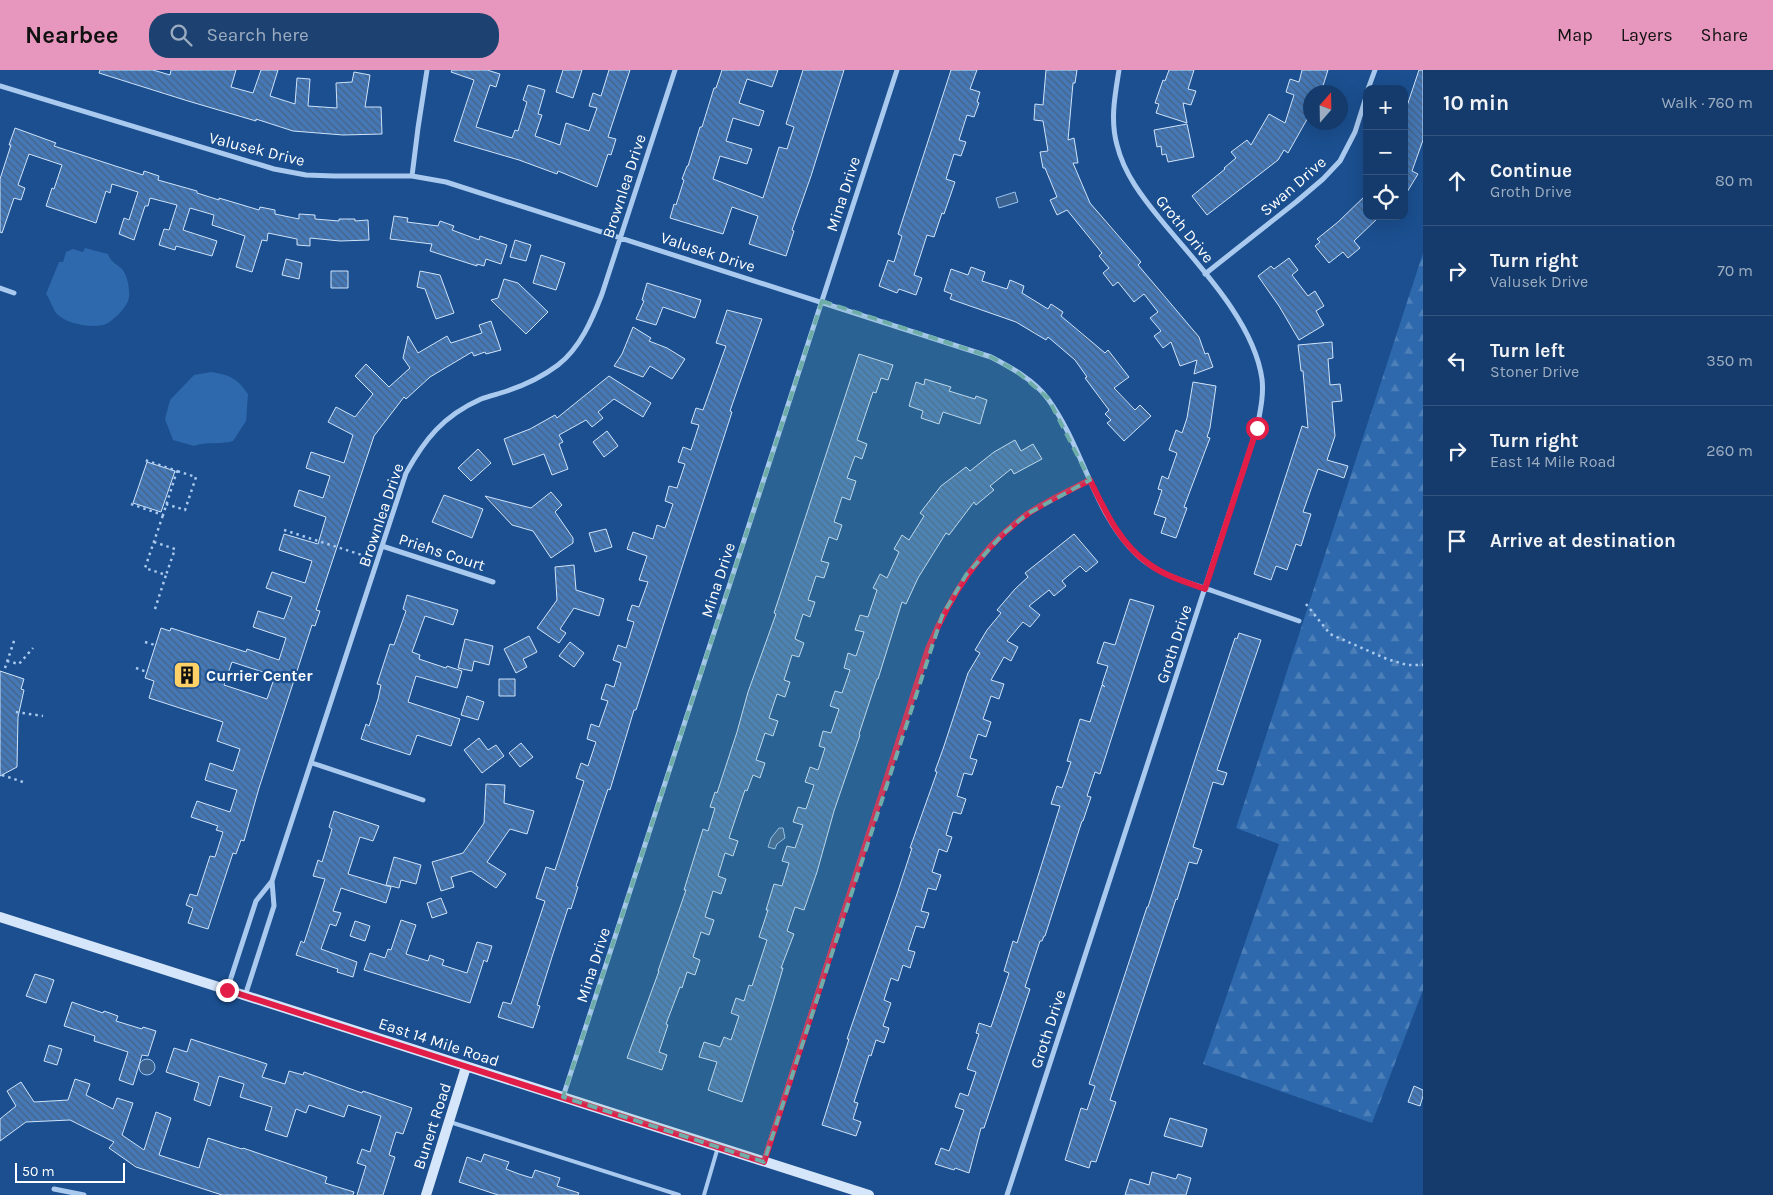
<!DOCTYPE html>
<html lang="en">
<head>
<meta charset="utf-8">
<style>
  :root { --surface:#143b6b; --page:#1d4271; --text:#f1f3f6; --muted:#9dadc1; --line:#33557e; --accent:#e797bd }
  body { margin:0; font-family:Karla,sans-serif; background:var(--page); color:var(--text) }
  .controls { position:absolute; right:15px; top:15px; display:grid; overflow:hidden; border-radius:10px; box-shadow:0 5px 20px #0002 }
  .controls button { width:45px; height:45px; display:grid; place-items:center; padding:0; border:0; border-bottom:1px solid var(--line); background:var(--surface); color:var(--text); font:25px sans-serif }
  .compass { position:absolute; left:1303px; top:15px; width:45px; height:45px; border-radius:50%; background:var(--surface); box-shadow:0 5px 20px #0002; rotate:20deg }
  .scale { position:absolute; left:15px; bottom:12px; width:110px; box-sizing:border-box; padding-left:5px; border:2px solid #fff; border-top:0; font-size:14px; line-height:18px; white-space:nowrap; color:#fff; -webkit-text-stroke:4px #1b4f8f; paint-order:stroke }
  .stop { position:absolute; width:15px; height:15px; margin:-11px; border:4px solid #e11d48; border-radius:50%; background:#fff }
  .stop.end { background:#e11d48; border-color:#fff; box-shadow:0 1px 5px #0008 }
  .list { margin:0; padding:0; list-style:none }
  h2 { display:flex; justify-content:space-between; align-items:center; height:65px; margin:0; padding:0 20px; font-size:21px }
  h2 small { font-size:16px; font-weight:400; color:var(--muted) }
  .list li { display:grid; grid-template-columns:32px 1fr auto; gap:15px; align-items:center; box-sizing:border-box; height:90px; padding:0 20px; border-top:1px solid var(--line) }
  .list b { display:block; font-size:19px; white-space:nowrap }
  .list p { margin:0; font-size:16px; white-space:nowrap; color:var(--muted) }
  .list em { font-size:16px; font-style:normal; color:var(--muted) }
  .icon { flex:none; width:28px; height:28px; fill:none; stroke:currentColor; stroke-width:2; stroke-linecap:round; stroke-linejoin:round }
  .map { position:relative; flex:none; width:1423px; height:1125px; overflow:hidden }
  header { display:flex; align-items:center; gap:30px; box-sizing:border-box; height:70px; padding:0 25px; background:var(--accent); color:#111 }
  header strong { font-size:24px }
  nav { display:flex; gap:28px; margin-inline-start:auto; font-size:18px }
  .search { width:350px; height:45px; background:var(--page); display:flex; align-items:center; gap:12px; box-sizing:border-box; padding:0 18px; border-radius:20px; color:var(--muted); font-size:19px }
  main { display:flex }
  aside { flex:1; background:var(--surface) }
  .map>svg:first-child { display:block }
  .forest { fill:url(#forest-firs) }
  .garden { fill:#2e69ad }
  .water { fill:#3c6290; stroke:#9cc4f0 }
  .building { fill:url(#building-back-hatch); stroke:#cfe3fa; fill-rule:evenodd }
  .lines { fill:none; stroke-linecap:round; stroke-linejoin:round }
  .path { stroke:#a9c9ee; stroke-width:2.5; stroke-dasharray:2.5 4; stroke-linecap:butt }
  .lane { stroke:#a9c9ee; stroke-width:4 }
  .street { stroke:#a9c9ee; stroke-width:5 }
  .secondary { stroke:#d6e6fa; stroke-width:10 }
  .route { stroke:#e11d48; stroke-width:6 }
  .marked { fill:#6fada8; fill-opacity:0.2; stroke:#6fada8; stroke-width:4; stroke-dasharray:10 6; stroke-linejoin:round }
  .labels { text-anchor:middle; dominant-baseline:central; stroke-width:4.5; stroke-linejoin:round; paint-order:stroke }
  .street-label { font-size:16px; fill:#fff; stroke:#1b4f8f }
  .poi-label { font-size:16px; font-weight:bold; fill:#fff; stroke:#1b4f8f; text-anchor:start }
</style>
</head>
<body>
<header>
<strong>Nearbee</strong>
<div class="search"><svg class="icon" aria-label="search" viewBox="0 0 24 24"><circle cx="10" cy="10" r="6"/><path d="M15 15l6 6"/></svg>Search here</div>
<nav><a>Map</a><a>Layers</a><a>Share</a></nav>
</header>
<main>
<div class="map">
<svg width="1423" height="1125" viewBox="0 0 1423 1125">
  <defs>
    <pattern id="forest-firs" width="22" height="20" patternUnits="userSpaceOnUse" patternTransform="scale(1.25)"><rect width="22" height="20" fill="#2e69ad"/><path d="M5 1l3.5 6h-7zM16 11l3.5 6h-7z" fill="#4d80b9"/></pattern>
    <pattern id="building-back-hatch" width="6" height="6" patternUnits="userSpaceOnUse" patternTransform="scale(1.25)"><rect width="6" height="6" fill="#4478b7"/><path d="M-1 5l2 2M0 0l6 6M5-1l2 2" fill="none" stroke="#486282"/></pattern>
  </defs>
  <rect width="100%" height="100%" fill="#1b4f8f"/>
  <!-- forest -->
  <path class="forest" d="M1423,183V920L1372,1053L1203,994L1279,774L1236,758Z"/>
  <!-- garden -->
  <path class="garden" d="M85,178L108,184C111,192 115,193 121,198C127,203 130,219 129,227C128,236 116,248 108,253C97,260 66,254 57,244C52,239 51,230 46,224L59,192H63L66,182L73,179L83,182Z
    M211,302C230,305 237,308 248,324L246,351L233,371C220,375 207,371 194,376L173,370L165,349L170,330L194,305Z"/>
  <!-- water -->
  <path class="water" d="M1015,122L1018,132L999,138L996,128Z
    M779,758H783L785,768L777,774L775,779L768,777L771,768Z
    M139 997a8 8 0 1 1 16 0a8 8 0 1 1-16 0Z"/>
  <!-- building -->
  <path class="building" d="M100,0H153L170,5L171,0H236L231,17L253,23L261,0H278L270,26L295,34L297,8L310,9L308,36L337,38L336,13L352,12L354,2L370,5L365,37H381L382,64L343,65L293,61L256,49V51L188,31L99,3Z
    M452,0H487L500,4L496,17L490,15L476,57L512,68L515,60L518,61L527,32L523,30L528,15L545,20L538,44L542,45L535,66L560,75L566,53L589,61L597,38L589,36L593,23L601,26L609,0H630L608,67L616,69L611,85L608,84L597,117L558,101L557,104L519,90L454,71L474,10L451,2Z
    M563,0H582L573,28L556,22Z
    M722,0H778L772,17L747,9L739,33L764,41L759,56L733,48L726,71L752,79L747,94L720,86L713,109L763,128L779,77L787,79L794,57L786,54L803,0H844L811,106L792,160L794,161L786,186L749,174L758,146L732,137L723,164L670,148L674,134L676,135L684,110L682,109L687,96H688L700,57H702L714,18H716Z
    M951,0H977L970,19L980,22L977,32L979,33L974,47L967,45L959,70L966,72L961,86L954,84L946,109L955,112L944,144L942,143L934,167L927,165L919,190L914,205L922,208L916,225L899,219L897,223L879,216L888,190L894,192L902,166L898,164Z
    M1046,0H1077L1075,13H1073L1068,70L1074,68L1078,93H1073L1090,133L1141,192L1138,195L1199,267L1205,284L1208,283L1213,297L1194,304L1197,290L1180,296L1171,272L1163,278L1154,266L1161,261L1150,248L1158,242L1144,224L1134,232L1118,212L1113,216L1103,203L1109,198L1099,186L1102,183L1067,140L1057,145L1050,130L1057,127L1045,98H1043L1040,82L1048,81L1043,51L1034,50L1035,34L1043,35Z
    M1169,0H1194L1188,19L1196,21L1191,35L1183,33L1187,53L1156,43L1159,34L1155,33L1163,10L1165,11Z
    M1302,0H1328L1321,22H1310V44L1288,83L1284,80L1278,90L1207,145L1192,126L1225,99L1224,98L1236,88L1231,82L1247,70L1251,75L1269,44L1285,53L1294,25L1286,22L1290,9L1299,12Z
    M1419,0H1423V70L1412,101L1418,104L1404,127V45Z
    M1187,54L1194,87L1168,92L1166,84L1162,85L1161,76L1157,77L1154,60Z
    M15,58L56,73L54,76L143,105L144,101L159,106L158,110L197,121V123L219,130V128L259,140L260,137L275,140V144L299,149V144L315,145V149L339,151V149H355V151L368,150L369,170L340,171L310,168V176L297,175V169L268,163L267,171L262,170L252,202L236,197L245,166L212,155L214,145L190,138L183,160L217,171L212,186L176,176L175,180L159,175L164,159L169,160L177,135L150,128L148,136H145L134,170L119,164L124,148L129,150L138,122L112,114L110,123L106,121L96,153L46,136L52,118L54,119L62,95L29,84L18,115L25,118L21,130L14,128L2,163L0,162V109L11,75H9Z
    M1367,124V146H1380L1354,171L1360,178L1348,188L1343,182L1329,193L1315,176L1320,172L1317,169L1338,152Z
    M394,146L408,148L407,152L438,156L440,151L454,156L452,160L479,170L480,166L507,175L501,194L486,189L484,196L477,194V196L430,181L432,174L390,169Z
    M515,170L531,175L526,191L510,187Z
    M541,185L565,193L556,220L533,213Z
    M1289,188L1298,200L1292,205L1308,226L1315,221L1324,236L1316,241L1324,255L1299,270L1279,236L1258,206L1271,196L1274,199Z
    M286,189L302,193L299,209L282,205Z
    M971,197L985,202L982,211L1007,219L1010,210L1024,216L1022,223L1048,239L1051,234L1063,242L1061,246L1105,283L1108,280L1129,307L1114,318L1135,340L1140,335L1151,346L1124,371L1107,353L1111,350L1105,344L1109,340L1085,308L1087,307L1075,290L1048,267L1046,270L1016,252L950,229L952,224L944,221L951,199L968,205Z
    M331,201H348V218H331Z
    M420,201L440,205L454,243L436,249L425,219L417,217Z
    M504,209L518,213L548,242L526,264L491,230L498,228Z
    M647,213L701,230L695,248L663,237L656,255L636,249L644,231L642,230Z
    M727,240L762,249L730,341L732,342L636,640H634L610,720L608,719L576,816L578,817L571,839L568,838L552,887L537,935L540,936L533,958L498,947L503,932L511,934L516,919L545,831L536,828L546,797L555,800L584,711L576,708L581,693L588,696L596,672L587,669L591,654L599,657L608,631L601,629L606,614L614,617L621,593L613,590L618,575L626,578L634,552L627,550L632,535L639,537L648,512L639,510L647,486L627,479L633,462L653,469L657,455L665,458L673,434L665,431L669,416L677,418L685,394L678,392L683,377L691,380L699,355L691,353L696,338L703,340L726,276L716,273Z
    M491,251L501,280L486,284L485,282L474,286L472,282L430,307L406,329L404,327L374,366L316,540L320,541L315,556L312,555L259,718L244,771L241,770L236,784L233,783L208,859L188,853L193,838L186,835L190,824L197,826L210,786L215,787L223,762L216,760L218,756L191,747L197,731L230,742L237,720L205,710L210,693L233,701L240,679L217,671L223,652L149,628L154,611L145,608L161,558L170,561L171,558L246,582L247,579L279,590L286,568L253,557L258,541L284,549L292,527L266,518L272,502L305,513L312,491L279,480L284,464L318,474L326,447L294,436L299,420L323,428L330,406L306,398L311,382L344,393L353,365L328,352L336,337L355,347L373,324L355,306L366,294L389,317L410,298L403,288L408,266L418,283L447,266L451,273L482,263L479,255ZM232,592L275,606L267,629L224,615Z
    M633,257L651,268L649,271L667,278L685,289L672,309L650,296L643,307L614,296L622,284Z
    M1332,272L1333,288L1328,289L1330,315L1340,314L1342,331L1332,332L1335,366L1327,390L1348,396L1344,408L1318,399L1303,442L1311,444L1301,476L1296,474L1287,500L1276,496L1271,510L1254,504L1302,356L1308,358L1303,301H1301L1298,275Z
    M859,284L893,295L888,310L881,308L876,323L873,322L857,370L867,374L862,389L855,386L847,408L856,411L850,430L842,427L834,452L842,455L837,470L829,467L821,491L829,493L824,508L816,506L808,530L815,532L810,547L803,544L795,569L804,573L799,587L792,585L784,610L790,612L785,627L777,624L769,648L778,651L773,666L765,663L756,690L765,693L760,708L753,705L747,721L745,720L729,768L738,771L733,786L725,783L718,806L726,809L721,824L713,821L705,847L714,850L709,865L701,862L693,887L700,890L695,905L687,902L682,918L680,917L666,954L668,955L659,982L667,985L662,1000L627,988L659,901H658L686,820H684L703,759L708,761L715,738L710,737L715,722L717,723L737,662L748,622L776,544L774,543Z
    M609,306L651,333L643,347L614,329L598,342L603,348L592,357L586,350L559,365L563,372L559,374L568,399L552,405L544,384L513,395L504,369L530,359L555,345L557,348Z
    M925,309L951,317L949,321L975,329L976,326L987,330L980,354L943,342L939,354L921,348L923,341L909,336L916,312L924,315Z
    M1193,312L1216,316L1210,358L1207,367L1210,368L1184,437L1187,438L1176,468L1161,463L1166,448L1154,444L1162,420L1158,419L1162,406L1168,409L1177,383L1169,380L1176,360L1182,363L1187,348Z
    M607,361L618,376L604,387L593,372Z
    M1015,370L1021,381L1033,374L1042,389L1014,404L1011,399L990,416L994,420L976,435L974,432L949,465L946,463L918,508L906,534L902,532L878,609H877L859,664L860,665L834,741L817,802L804,840L795,837L787,861L794,864L781,898H783L773,932L742,1032L708,1020L717,992L699,987L704,972L720,977L724,967L731,970L739,946L731,943L736,928L744,931L749,915L752,916L767,870L759,867L768,840H766L774,814L782,816L789,793L782,791L787,776L795,778L803,755L793,752L798,737L806,739L814,715L805,712L810,697L818,700L825,678L819,676L823,661L831,663L839,639L830,636L835,621L842,623L850,600L844,598L848,583L856,586L864,562L855,560L860,545L868,547L877,520L873,518L880,504L887,508L899,482L894,479L902,465L909,470L924,446L920,443L941,416L966,397L970,401L994,382Z
    M478,379L491,393L471,411L458,398Z
    M147,392L175,401L161,442L133,433Z
    M551,422L562,435L555,442L573,468V473L551,488L533,461L512,455L485,426L531,438Z
    M444,425L483,439L472,468L432,452Z
    M606,459L612,477L595,482L589,463Z
    M1074,464L1098,492L1086,502L1080,496L1062,511L1066,516L1054,526L1049,520L1029,536L1040,545L1030,557L1023,552L1007,571L1018,577L1011,591L1004,587L991,610L1004,614L999,629L991,626L983,649L991,652L986,667L978,664L970,688L977,690L972,705L964,703L957,726L966,729L961,744L953,742L946,765L952,767L947,782L939,779L932,802L941,805L936,820L928,818L921,841L929,843L924,858L916,856L908,880L915,882L910,898L903,895L898,911L891,908L884,930L891,933L883,956L889,958L884,973L876,970L871,986L869,985L854,1032L858,1033L853,1049L861,1052L856,1066L822,1055L849,969H847L898,821L912,778H910L937,702L935,701L943,679L968,603L980,583L975,580L987,560L1001,543L997,540L1015,519L1028,507L1025,503Z
    M574,495L576,520L604,529L599,546L574,538L560,559L566,563L559,573L537,558L557,530L555,497Z
    M407,525L458,540L453,555L425,546L412,582L420,585L419,589L446,598L447,596L462,601L457,618L416,606L408,632L460,649L451,676L417,665L410,685L361,669L366,654L369,656L378,629L381,615L377,614L390,574L394,575L406,541L403,539Z
    M1130,529L1154,536L1100,704L1095,702L1087,726L1091,727L1083,751H1082L1045,866H1044L1042,871H1040L1025,917L1030,919L984,1058H981L969,1103L955,1098L954,1100L935,1094L941,1078L949,1081L964,1040L955,1037L960,1023L968,1026L976,1002L967,999L979,964L976,963L979,953L991,957L1009,903L1004,901L1013,871L1017,873L1060,736L1051,734L1057,716L1062,718L1071,692L1067,691L1080,649L1090,652L1102,615L1105,617L1102,614L1108,596L1097,593L1104,572L1115,575Z
    M1239,563L1261,570L1217,700L1227,703L1223,715L1213,712L1193,777L1202,780L1197,794L1189,792L1177,830L1176,829L1110,1030L1116,1032L1096,1092L1091,1091L1089,1098L1065,1090L1081,1038L1087,1040L1095,1016L1089,1014L1147,837H1148L1197,683L1235,568L1237,569Z
    M529,566L537,582L523,589L527,597L516,603L504,579Z
    M465,569L493,576L489,595L474,591L472,601L458,598Z
    M570,572L584,583L574,597L559,586Z
    M0,601L24,609L21,619L24,620L18,647L17,697L0,706Z
    M499,609H515V626H499Z
    M467,626L484,632L478,650L461,645Z
    M479,668L488,680L496,675L504,686L482,703L464,680Z
    M521,673L533,687L520,697L509,683Z
    M486,714L505,715L504,733L534,741L527,764L510,759L487,792L506,804L496,818L471,801L451,807L454,817L441,821L432,792L463,783L484,753Z
    M334,741L379,756L373,771L360,767L348,804L391,817L386,833L341,818L333,841L341,843L336,856L330,854L321,879L357,892L353,907L337,902L338,899L296,885L301,871L304,873L325,809L313,806L318,790L322,792L332,759L329,757Z
    M394,787L421,795L416,814L401,810L399,818L386,815Z
    M441,828L447,843L432,848L427,833Z
    M401,850L416,855L406,884L428,891L430,885L444,890L442,895L467,903L477,872L492,876L487,892L484,890L470,933L364,900L370,883L385,888L388,879L391,880Z
    M355,851L370,856L365,871L350,866Z
    M35,904L54,910L46,933L26,926Z
    M72,932L103,943L104,941L118,946L116,951L142,959L143,957L156,961L148,986L142,985L133,1015L119,1010L128,982L94,971L95,966L64,956Z
    M191,969L267,994L262,1007L285,1014L289,1001L303,1005L304,1002L362,1023L363,1021L412,1038L403,1064L396,1062L389,1085L395,1087L383,1125H357L366,1096L357,1093L362,1079L370,1082L381,1046L348,1035L344,1047L309,1035L306,1043L296,1039L287,1067L265,1060L272,1037L240,1027L244,1014L219,1006L210,1036L194,1030L199,1013L166,1002L174,978L187,982Z
    M49,975L62,979L57,995L44,991Z
    M75,1009L90,1014L86,1025L113,1039L117,1028L133,1033L122,1065L144,1080L156,1042L171,1048L159,1085L199,1098L208,1068L242,1079L243,1078L327,1107L325,1113L354,1122L353,1125H222L136,1097L109,1078L114,1072L70,1050L26,1052L0,1071V1049L16,1036L7,1021L21,1012L34,1032L68,1030Z
    M1414,1016L1423,1020V1026L1420,1036L1408,1032Z
    M1170,1048L1207,1059L1202,1077L1164,1066Z
    M484,1084L509,1092L506,1099L519,1104L532,1108L535,1100L560,1108L557,1116L579,1123L578,1125H498L459,1112L467,1087L481,1092Z
    M1152,1102L1176,1109L1178,1104L1191,1108L1186,1125H1125L1130,1109L1149,1115Z"/>
  <g class="lines">
    <!-- path -->
    <path class="path" d="M131,434L163,445L177,401L145,390
      M166,434L185,440L196,407L177,401
      M284,460L368,487
      M154,472L175,479L166,505
      M1306,534L1330,564L1387,589L1407,595H1423
      M155,539L166,505L145,498L163,445
      M145,572L155,575
      M7,591L19,594L33,578
      M5,598L15,568
      M136,598L147,602
      M16,642L43,646
      M2,705L23,712"/>
    <!-- lane -->
    <path class="lane" d="M450,1052L679,1125
      M704,1125L718,1077"/>
    <!-- street -->
    <path class="street" d="M0,16L274,99L306,105L334,106H412L446,112L991,287C1012,298 1034,310 1048,329C1084,378 1093,444 1138,486C1159,505 1187,512 1213,521C1242,531 1270,541 1299,551
      M1368,19L1375,0
      M412,106L418,58L427,0
      M1205,204L1296,132L1323,109L1340,91L1355,62L1367,24
      M0,218L14,223
      M382,476L493,512
      M312,693L423,730
      M227,920L256,831L272,811L406,403C425,369 443,346 481,329C489,326 498,324 507,321C525,315 542,307 558,295C580,278 592,250 602,224L675,0
      M245,926L274,836L272,811
      M563,1027L897,0
      M764,1091L928,579C950,526 979,479 1026,445C1046,431 1069,421 1090,410
      M54,1119L84,1125
      M1007,1125L1257,358C1260,342 1264,325 1262,309C1254,251 1197,194 1161,150C1143,128 1124,104 1117,75C1110,50 1115,25 1119,0"/>
    <!-- secondary -->
    <path class="secondary" d="M0,847L869,1125
      M426,1125L466,997"/>
  </g>
  <g class="lines">
    <!-- route -->
    <path class="route" d="M227,920L764,1092L928,579C950,526 979,479 1026,445C1046,431 1069,421 1090,410C1105,441 1120,474 1149,494C1165,506 1186,512 1205,519L1257,358"/>
  </g>
  <!-- marked area -->
  <path class="marked" d="M822,231L991,287L1015,300L1048,328L1090,410L1027,444L1003,464L966,505L942,546L764,1092L563,1027Z"/>
  <!-- icons -->
  <defs>
    <g id="building-square" transform="scale(1.4375)"><rect x="-9" y="-9" width="18" height="18" rx="4" fill="#ffd166" stroke="#1b4f8f"/><path d="M-4-6H4V6H1V3H-1V6H-4ZM-2.5-4.3h1.7v1.8h-1.7ZM.8-4.3h1.7v1.8H.8ZM-2.5-1h1.7V.8h-1.7ZM.8-1h1.7V.8H.8Z" fill="#111"/></g>
  </defs>
  <g fill-rule="evenodd">
    <use href="#building-square" x="187" y="605"/>
  </g>
  <g class="labels">
    <!-- street labels -->
    <g class="street-label">
      <text transform="translate(257 79) rotate(14)">Valusek Drive</text>
      <text transform="translate(624 116) rotate(-72)">Brownlea Drive</text>
      <text transform="translate(1293 116) rotate(-41)">Swan Drive</text>
      <text transform="translate(843 124) rotate(-72)">Mina Drive</text>
      <text transform="translate(1185 159) rotate(51)">Groth Drive</text>
      <text transform="translate(708 182) rotate(18)">Valusek Drive</text>
      <text transform="translate(381 445) rotate(-71)">Brownlea Drive</text>
      <text transform="translate(442 482) rotate(18)">Priehs Court</text>
      <text transform="translate(718 510) rotate(-72)">Mina Drive</text>
      <text transform="translate(1174 574) rotate(-72)">Groth Drive</text>
      <text transform="translate(593 895) rotate(-72)">Mina Drive</text>
      <text transform="translate(1048 959) rotate(-72)">Groth Drive</text>
      <text transform="translate(439 972) rotate(18)">East 14 Mile Road</text>
      <text transform="translate(432 1056) rotate(-72)">Bunert Road</text>
    </g>
    <!-- poi labels -->
    <g class="poi-label">
      <text x="206" y="605">Currier Center</text>
    </g>
  </g>
</svg>
<div class="controls">
<button>+</button>
<button>−</button>
<button><svg class="icon" aria-label="locate" viewBox="0 0 24 24"><circle cx="12" cy="12" r="6"/><path d="M12 2v4M12 18v4M2 12h4M18 12h4"/></svg></button>
</div>
<svg class="compass" viewBox="-18 -18 36 36"><path d="M0-13l5 13h-10z" fill="#e53935"/><path d="M0 13l5-13h-10z" fill="#9dadc1"/></svg>
<div class="scale">50 m</div>
<div class="stop" style="left:1257px;top:358px"></div>
<div class="stop end" style="left:227px;top:920px"></div>
</div>
<aside>
<h2>10 min<small>Walk · 760 m</small></h2>
<ul class="list">
<li><svg class="icon" aria-label="ahead" viewBox="0 0 24 24"><path d="M12 20V5M6 11l6-6 6 6"/></svg><div><b>Continue</b><p>Groth Drive</p></div><em>80 m</em></li>
<li><svg class="icon" aria-label="right" viewBox="0 0 24 24"><path d="M7 20v-9h11M14 6l5 5-5 5"/></svg><div><b>Turn right</b><p>Valusek Drive</p></div><em>70 m</em></li>
<li><svg class="icon" aria-label="left" viewBox="0 0 24 24"><path d="M17 20v-9H6M10 6l-5 5 5 5"/></svg><div><b>Turn left</b><p>Stoner Drive</p></div><em>350 m</em></li>
<li><svg class="icon" aria-label="right" viewBox="0 0 24 24"><path d="M7 20v-9h11M14 6l5 5-5 5"/></svg><div><b>Turn right</b><p>East 14 Mile Road</p></div><em>260 m</em></li>
<li><svg class="icon" aria-label="arrive" viewBox="0 0 24 24"><path d="M6 21V4h12l-3 4 3 4H6"/></svg><div><b>Arrive at destination</b></div></li>
</ul>
</aside>
</main>
</body>
</html>
